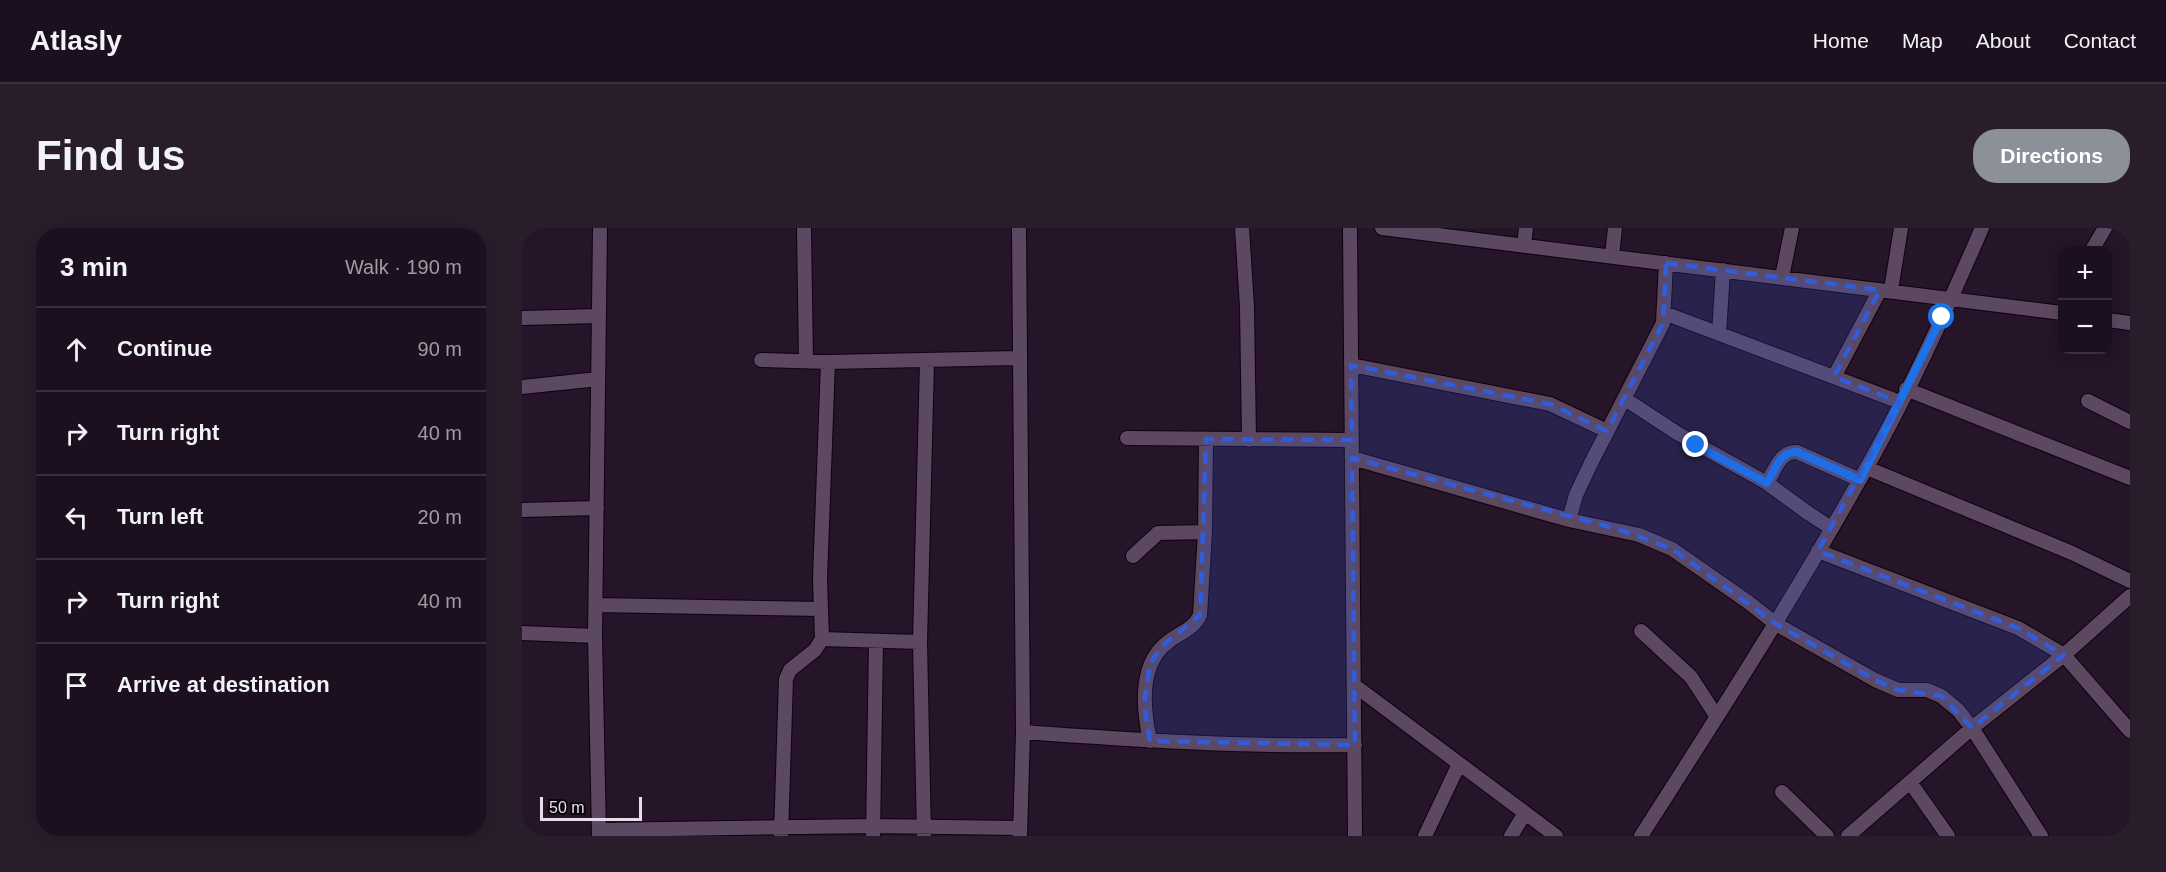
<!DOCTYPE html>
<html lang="en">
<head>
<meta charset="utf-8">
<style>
  :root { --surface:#1c0f1f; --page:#291d2c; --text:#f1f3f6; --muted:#a09ca4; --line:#3a2f3d; --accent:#8c9099 }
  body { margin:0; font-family:Helvetica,sans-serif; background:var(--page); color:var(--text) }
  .controls { position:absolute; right:18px; top:18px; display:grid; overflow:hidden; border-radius:12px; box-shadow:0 3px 15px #0003 }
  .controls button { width:54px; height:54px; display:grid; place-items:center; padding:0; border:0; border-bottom:2px solid var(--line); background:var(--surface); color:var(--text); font:30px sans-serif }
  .scale { position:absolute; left:18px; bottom:15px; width:102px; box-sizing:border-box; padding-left:6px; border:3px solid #e8dcea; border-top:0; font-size:16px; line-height:21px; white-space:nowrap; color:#e8dcea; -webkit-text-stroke:4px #0a040c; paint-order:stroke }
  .stop { position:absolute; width:18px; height:18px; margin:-14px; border:4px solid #1a73e8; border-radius:50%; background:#fff }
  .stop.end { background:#1a73e8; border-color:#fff; box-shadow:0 2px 6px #0008 }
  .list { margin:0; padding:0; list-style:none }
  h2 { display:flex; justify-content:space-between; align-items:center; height:78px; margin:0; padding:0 24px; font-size:26px }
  h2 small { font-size:20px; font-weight:400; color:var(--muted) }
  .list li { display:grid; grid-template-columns:39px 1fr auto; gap:18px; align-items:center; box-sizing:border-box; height:84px; padding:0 24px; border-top:2px solid var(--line) }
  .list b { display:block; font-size:22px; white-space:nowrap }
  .list em { font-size:20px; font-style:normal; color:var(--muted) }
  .icon { flex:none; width:33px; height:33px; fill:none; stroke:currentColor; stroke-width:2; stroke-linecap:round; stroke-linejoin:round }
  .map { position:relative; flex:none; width:1608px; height:608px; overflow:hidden; border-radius:24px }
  header { display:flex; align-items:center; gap:36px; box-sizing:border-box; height:84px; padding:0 30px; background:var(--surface); border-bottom:2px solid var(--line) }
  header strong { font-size:28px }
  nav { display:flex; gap:33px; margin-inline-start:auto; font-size:21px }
  .intro { display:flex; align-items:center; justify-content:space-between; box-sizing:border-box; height:144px; padding:0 36px }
  h1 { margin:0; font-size:42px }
  .button { padding:15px 27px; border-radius:24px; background:var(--accent); color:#fff; font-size:21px; font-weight:700 }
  main { display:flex; gap:36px; padding:0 36px }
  aside { flex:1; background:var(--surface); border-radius:24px; box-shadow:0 3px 15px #0003 }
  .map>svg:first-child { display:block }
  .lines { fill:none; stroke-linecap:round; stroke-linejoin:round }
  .street-casing { stroke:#0e0211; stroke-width:16 }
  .street { stroke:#5d4861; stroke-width:14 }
  .route { stroke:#1a73e8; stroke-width:8 }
  .marked { fill:#315cda; fill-opacity:0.2; stroke:#315cda; stroke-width:4.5; stroke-dasharray:12 8; stroke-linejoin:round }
</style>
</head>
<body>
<header>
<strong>Atlasly</strong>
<nav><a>Home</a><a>Map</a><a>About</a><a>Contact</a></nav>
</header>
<div class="intro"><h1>Find us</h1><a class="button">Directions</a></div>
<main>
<aside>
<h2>3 min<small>Walk · 190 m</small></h2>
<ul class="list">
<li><svg class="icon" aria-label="ahead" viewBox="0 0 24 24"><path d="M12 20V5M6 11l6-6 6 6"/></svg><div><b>Continue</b></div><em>90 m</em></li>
<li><svg class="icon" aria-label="right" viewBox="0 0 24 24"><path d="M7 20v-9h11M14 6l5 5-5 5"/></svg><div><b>Turn right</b></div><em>40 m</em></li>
<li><svg class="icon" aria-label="left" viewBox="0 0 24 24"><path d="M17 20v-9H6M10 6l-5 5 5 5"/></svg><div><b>Turn left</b></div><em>20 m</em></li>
<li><svg class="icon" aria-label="right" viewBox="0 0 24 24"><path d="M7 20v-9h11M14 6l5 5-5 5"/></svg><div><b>Turn right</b></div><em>40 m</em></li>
<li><svg class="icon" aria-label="arrive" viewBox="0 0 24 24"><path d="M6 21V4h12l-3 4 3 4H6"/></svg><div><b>Arrive at destination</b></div></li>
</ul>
</aside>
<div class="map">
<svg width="1608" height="608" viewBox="0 0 1608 608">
  <rect width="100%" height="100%" fill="#261429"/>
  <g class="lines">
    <!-- street casing -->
    <g class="street-casing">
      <path id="street" d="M282,0L284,133
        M497,0L501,504L498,608
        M720,0L725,79L727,212
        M828,0L833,608
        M860,0L1540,85
        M1002,17L1004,0
        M1570,22L1583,0
        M1090,28L1093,0
        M1260,49L1270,0
        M1369,62L1379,0
        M1142,85L1378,174
        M0,90L77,88
        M1586,92L1608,95
        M1197,106L1201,42
        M239,132L306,134L497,130
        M829,137L1028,176L1085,203
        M1312,149L1358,62
        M0,159L76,151
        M1384,161L1608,250
        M1103,171L1155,205L1245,255C1253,242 1258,223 1275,224L1338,252
        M1566,173L1608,194
        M605,210L830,212
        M830,230L1047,292L1117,307L1150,321L1226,374L1254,396L1353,452L1376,462H1405L1419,468L1436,482L1450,500L1519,608
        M1345,240L1550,325L1608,353
        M1245,255L1286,285L1309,300
        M0,282L75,280
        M1047,292L1054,267L1069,235L1141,95L1144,35
        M1296,323L1496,400L1542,427L1608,503
        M611,328L636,305L683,304
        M74,377L299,381
        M1119,403L1169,449L1195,489
        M0,405L73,408
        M300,411L398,414
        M832,457L1034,608
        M501,504C611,512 722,519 833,517
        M628,513C621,481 616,436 646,414C657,405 672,401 678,387L683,304L684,211
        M1388,554L1426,608
        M1260,564L1305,608
        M77,602L351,598L498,600
        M77,608L73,408L78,0
        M259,608L264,451L268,442L293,422L300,411L298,351L306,134
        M351,608L354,413
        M402,608L398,414L405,133
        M903,608L937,536
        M989,608L1003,585
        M1119,608C1194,491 1269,374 1337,253C1384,172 1423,85 1460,0
        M1326,608L1450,500L1542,427L1608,368"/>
    </g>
    <!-- street -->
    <use href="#street" class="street"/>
  </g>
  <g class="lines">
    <!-- route -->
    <path class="route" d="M1174,217L1245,255C1253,242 1258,223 1275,224L1338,252L1420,89"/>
  </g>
  <!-- marked area -->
  <path class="marked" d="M1144,35L1358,62L1312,149L1378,174L1296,323L1496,400L1542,427L1450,500L1419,468L1376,462L1353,452L1254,396L1150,321L1095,301L830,230L833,517L628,513L622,476L628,436L639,419L678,387L684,211L830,212L829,137L1028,176L1085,203L1141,95Z"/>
</svg>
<div class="controls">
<button>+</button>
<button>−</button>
</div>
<div class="scale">50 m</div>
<div class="stop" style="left:1420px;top:89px"></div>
<div class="stop end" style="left:1174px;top:217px"></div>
</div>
</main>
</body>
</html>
